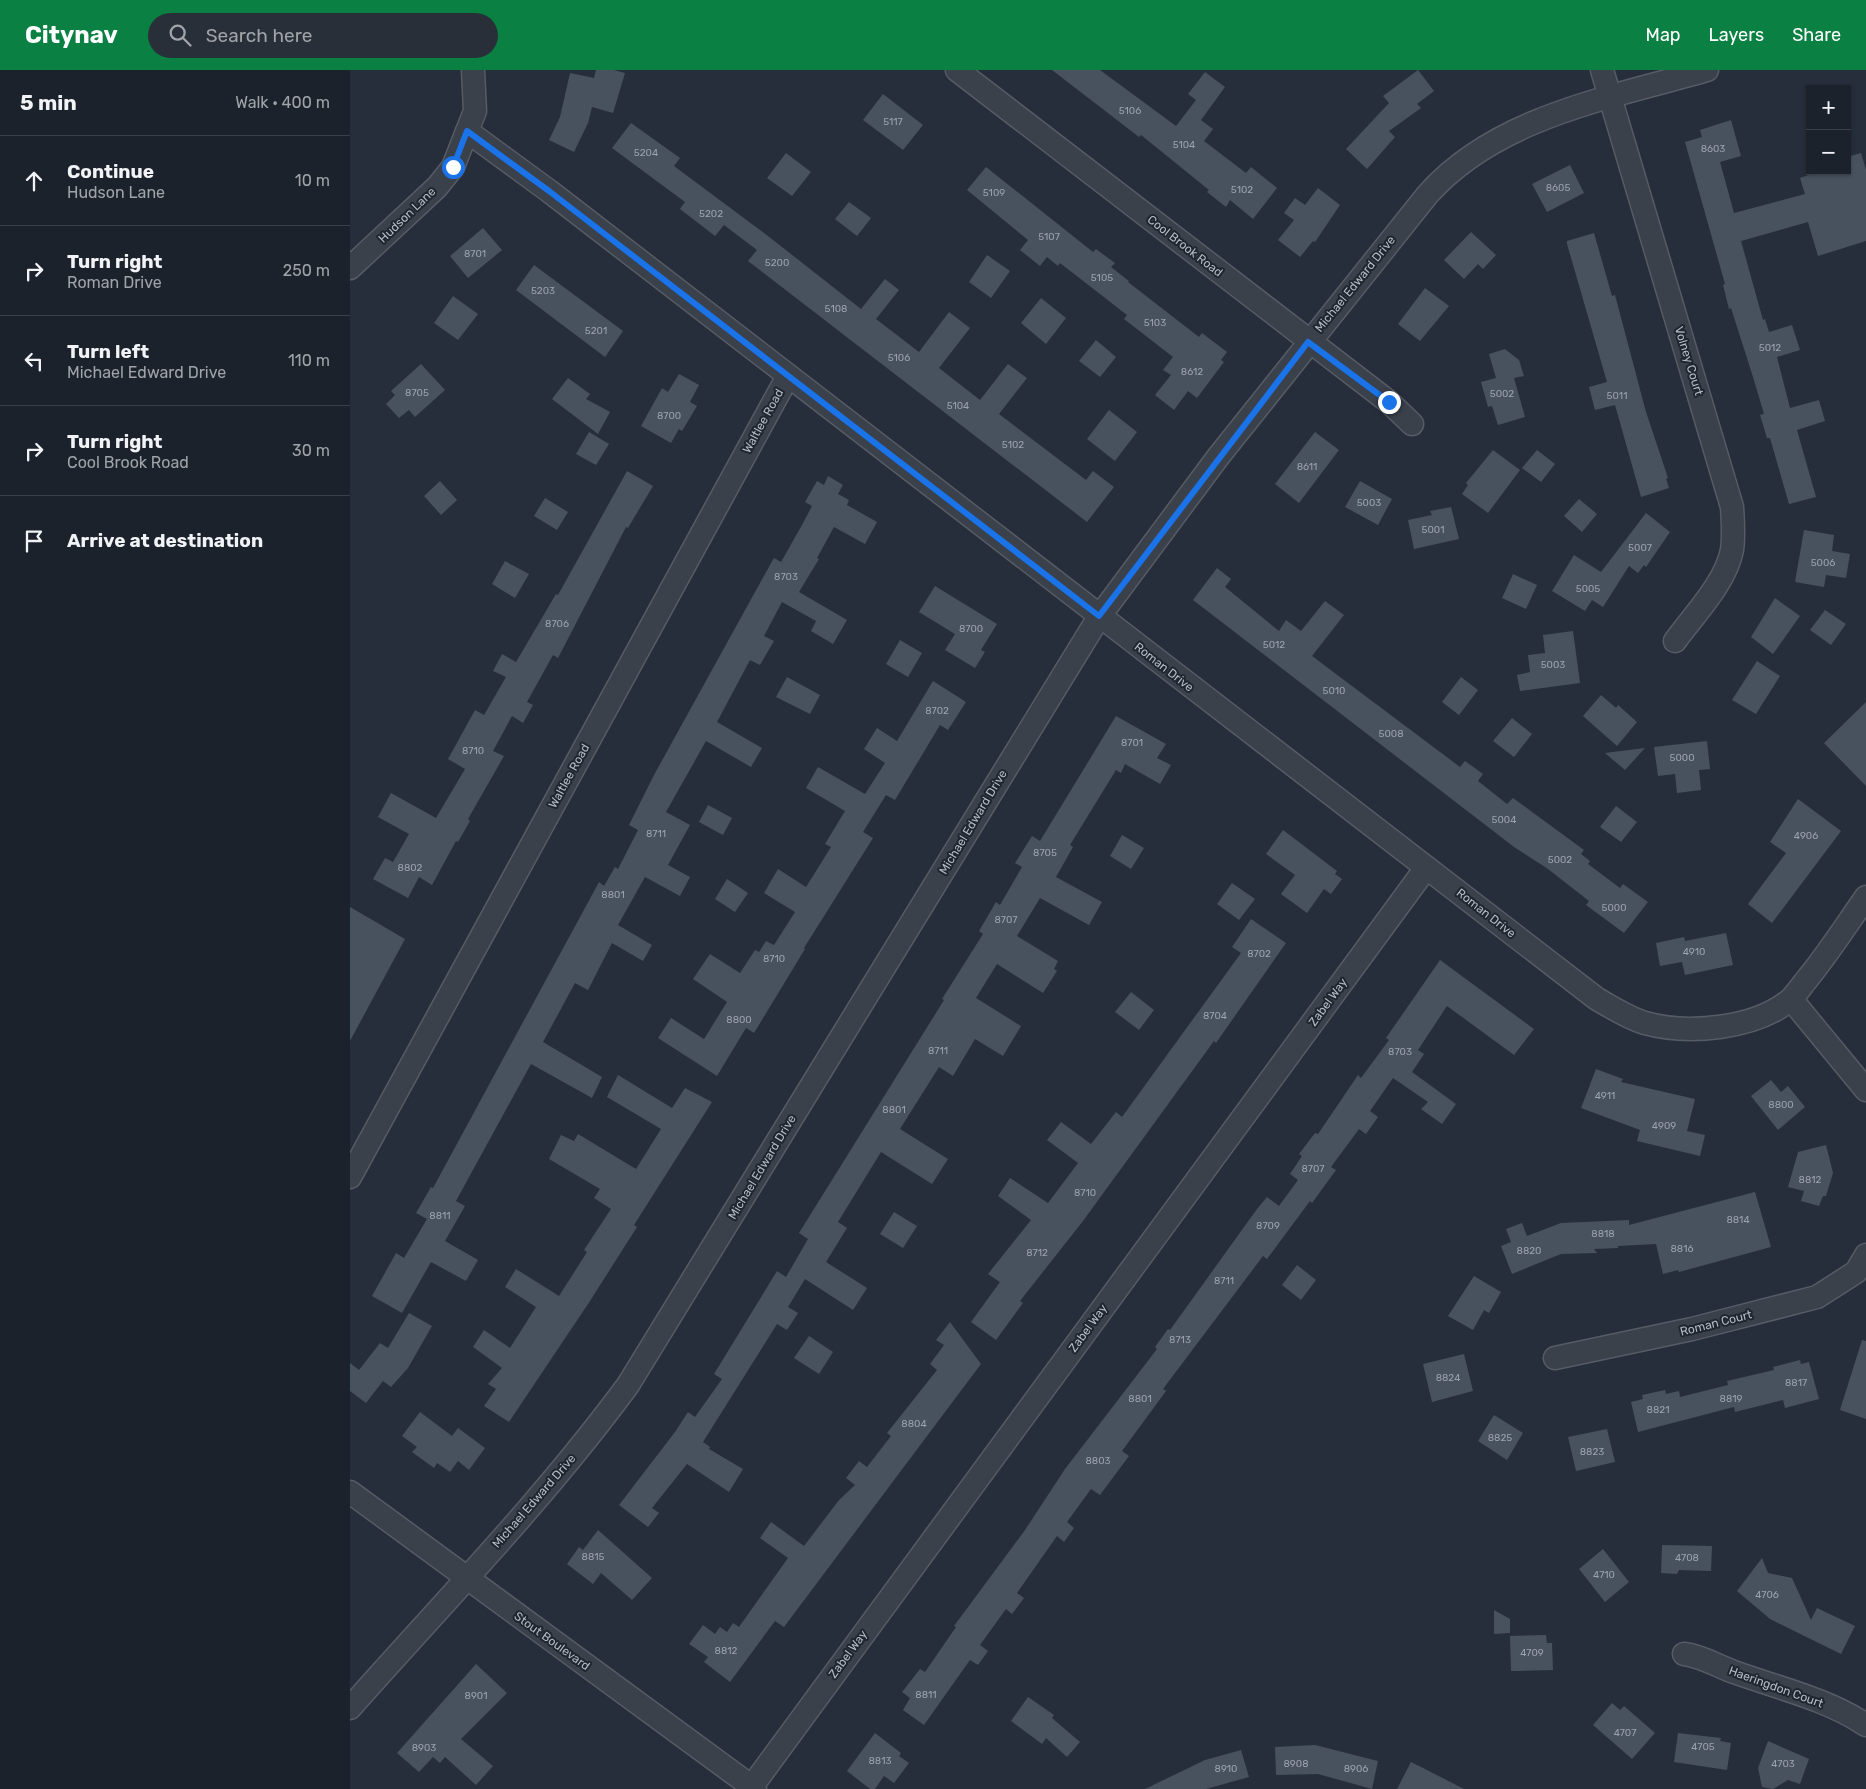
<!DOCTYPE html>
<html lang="en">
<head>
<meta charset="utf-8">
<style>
  :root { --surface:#1c222c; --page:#292f38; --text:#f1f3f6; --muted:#a0a4a9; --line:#3a3f48; --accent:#0b8043 }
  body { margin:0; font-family:Rubik,sans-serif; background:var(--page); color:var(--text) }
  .controls { position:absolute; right:15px; top:15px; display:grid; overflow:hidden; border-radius:0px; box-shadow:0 1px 4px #0004 }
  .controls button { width:45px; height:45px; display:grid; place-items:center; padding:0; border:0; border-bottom:1px solid var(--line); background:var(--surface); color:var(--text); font:25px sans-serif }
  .stop { position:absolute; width:15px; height:15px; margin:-11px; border:4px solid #1a73e8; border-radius:50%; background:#fff }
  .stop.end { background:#1a73e8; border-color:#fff; box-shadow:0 1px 5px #0008 }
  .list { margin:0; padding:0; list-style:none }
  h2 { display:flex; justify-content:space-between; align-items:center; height:65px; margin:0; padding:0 20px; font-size:21px }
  h2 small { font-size:16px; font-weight:400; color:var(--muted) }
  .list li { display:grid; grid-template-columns:32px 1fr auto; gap:15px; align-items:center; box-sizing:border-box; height:90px; padding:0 20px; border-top:1px solid var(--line) }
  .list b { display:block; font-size:19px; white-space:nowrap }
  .list p { margin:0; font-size:16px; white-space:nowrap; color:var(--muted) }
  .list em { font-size:16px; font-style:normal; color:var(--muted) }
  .icon { flex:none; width:28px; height:28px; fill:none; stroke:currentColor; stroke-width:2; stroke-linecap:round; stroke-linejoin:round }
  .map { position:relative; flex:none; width:1516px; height:1719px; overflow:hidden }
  header { display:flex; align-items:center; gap:30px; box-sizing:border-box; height:70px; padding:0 25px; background:var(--accent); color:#fff }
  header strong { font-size:24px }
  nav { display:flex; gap:28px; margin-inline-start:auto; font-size:18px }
  .search { width:350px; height:45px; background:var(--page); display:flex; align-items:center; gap:12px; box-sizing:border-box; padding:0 18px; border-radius:28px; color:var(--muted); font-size:19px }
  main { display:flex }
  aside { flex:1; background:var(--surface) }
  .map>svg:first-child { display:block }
  .building { fill:#48525e }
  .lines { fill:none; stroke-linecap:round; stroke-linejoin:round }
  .minor-casing { stroke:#555c66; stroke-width:25 }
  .minor { stroke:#3a414b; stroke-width:22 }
  .route { stroke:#1a73e8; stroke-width:6 }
  .labels { text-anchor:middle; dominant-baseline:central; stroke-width:4; stroke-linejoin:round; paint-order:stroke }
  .number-label { font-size:10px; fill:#9aa2ac }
  .street-label { font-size:12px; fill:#b5bcc6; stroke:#1f2630 }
</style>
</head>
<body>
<header>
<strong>Citynav</strong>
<div class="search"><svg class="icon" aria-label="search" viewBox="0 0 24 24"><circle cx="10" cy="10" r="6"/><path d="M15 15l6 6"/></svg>Search here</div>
<nav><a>Map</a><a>Layers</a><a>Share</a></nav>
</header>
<main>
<aside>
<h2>5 min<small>Walk · 400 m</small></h2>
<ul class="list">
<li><svg class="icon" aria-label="ahead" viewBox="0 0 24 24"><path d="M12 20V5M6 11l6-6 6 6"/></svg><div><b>Continue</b><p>Hudson Lane</p></div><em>10 m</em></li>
<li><svg class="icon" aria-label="right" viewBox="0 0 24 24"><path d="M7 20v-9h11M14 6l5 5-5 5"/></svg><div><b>Turn right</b><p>Roman Drive</p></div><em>250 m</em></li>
<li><svg class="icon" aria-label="left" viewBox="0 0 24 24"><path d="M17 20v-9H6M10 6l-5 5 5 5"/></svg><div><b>Turn left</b><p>Michael Edward Drive</p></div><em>110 m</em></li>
<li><svg class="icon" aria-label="right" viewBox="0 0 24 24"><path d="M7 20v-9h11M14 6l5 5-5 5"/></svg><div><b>Turn right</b><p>Cool Brook Road</p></div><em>30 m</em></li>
<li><svg class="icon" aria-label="arrive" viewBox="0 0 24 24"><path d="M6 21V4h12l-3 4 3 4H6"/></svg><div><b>Arrive at destination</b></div></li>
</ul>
</aside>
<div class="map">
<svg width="1516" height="1719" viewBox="0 0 1516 1719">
  <rect width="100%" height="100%" fill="#262e3b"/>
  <!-- building -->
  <path class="building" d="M246,0H264L275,3L263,43L242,37L238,53L224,82L199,70L210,47L220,3L244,8Z
    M702,0H750L826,56L846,30L838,24L855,2L875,17L851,50L863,59L854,71L896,103L901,97L927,118L903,149L880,130L876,137L857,122L859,120L791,65L789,67Z
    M1068,0L1084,21L1067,34L1071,38L1039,61L1045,67L1017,99L996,79L1039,33L1033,26Z
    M533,24L573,55L553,80L513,50Z
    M1381,50L1391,86L1370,92L1384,143L1455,124L1450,108L1471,101H1497V87L1511,83L1516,100V171L1468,186L1458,152L1391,171L1413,250L1415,249L1419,262L1442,255L1450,280L1427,287L1440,338L1469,330L1475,351L1447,360L1466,427L1439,434L1420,368H1417L1410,345L1414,344L1403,307L1381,238L1379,239L1373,215L1375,214L1335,72L1352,67L1350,60Z
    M281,53L330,88L324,96L418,166L511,239L535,209L549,220L526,249L569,282L599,242L620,258L589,298L630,330L658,294L677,308L649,344L736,410L743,401L764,417L737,452L398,191L407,180L374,155L365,166L330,139L335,132L262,78Z
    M436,83L461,102L442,126L417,108Z
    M1220,95L1234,123L1197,142L1182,114Z
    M636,97L743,182L746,179L765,193L761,197L779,211L778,212L849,267L852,263L877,282L871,290L874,292L847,328L838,321L824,340L805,325L821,305L813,300L823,287L774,249L777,245L710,193L708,196L697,187L690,196L670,180L678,170L617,120Z
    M968,118L990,135L965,172L963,171L950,187L928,170L944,150L934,143L945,128L955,135Z
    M499,132L521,148L507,166L485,149Z
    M133,158L152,180L118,208L100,186Z
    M1121,162L1146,185L1133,199L1128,194L1114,209L1094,190Z
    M1244,163L1262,226L1265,225L1296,342L1318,408L1316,409L1319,418L1291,427L1265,335L1245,340L1239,317L1257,312L1217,174V171Z
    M637,185L660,201L641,228L619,212Z
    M184,195L273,261L255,287L166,220Z
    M1075,218L1099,236L1070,271L1048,254Z
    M103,226L128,244L108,270L84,253Z
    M691,228L716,248L696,274L671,253Z
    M746,270L766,287L750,307L729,291Z
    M1155,279L1169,290L1174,306L1164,308L1175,347L1148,355L1142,336L1138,337L1131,312L1146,308L1139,284Z
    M71,294L95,320L65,347L59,340L49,348L36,334L45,325L41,321Z
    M329,304L349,315L340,332L347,336L332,361L329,359L321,373L291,356L312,318L318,322Z
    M218,308L240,324L236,329L260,342L248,364L202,329Z
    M759,340L787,362L765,391L737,369Z
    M239,362L259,374L246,395L226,384Z
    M965,362L989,380L949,433L925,414Z
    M1143,380L1170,400L1138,443L1112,424L1118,415L1116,413Z
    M1187,380L1205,394L1191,412L1172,398Z
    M277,401L303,416L278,458L276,457L208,588L203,585L177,632L183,635L173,653L162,646L143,681L154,686L118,749L120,751L108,772L106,771L82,815L69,807L58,828L23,809L35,788L43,792L59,764L28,747L41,723L86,748L115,699L98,689L125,640L134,645L156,607L143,601L152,584L166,592L206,524L208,525Z
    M478,406L493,415L488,424L499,430L497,435L527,452L515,474L484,457L467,488L469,489L449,522L497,550L483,574L461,561L466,551L432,532L414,566L424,571L410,595L400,590L367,652L412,678L401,697L356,671L316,742L340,755L318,795L340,807L330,826L295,807L268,855L302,875L293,891L262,873L238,920L225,913L193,972L252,1007L242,1028L181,994L106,1131L115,1136L95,1171L128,1190L116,1211L81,1192L52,1243L22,1226L46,1183L54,1188L77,1149L66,1143L81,1117L83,1118L249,812L254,816L265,797L268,799L288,760L279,755L304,705L420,495L424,488L431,492L452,455L462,436L455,432L467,411L474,415Z
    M90,411L107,430L91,445L74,426Z
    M1010,411L1042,429L1028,455L995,437Z
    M195,428L218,442L207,460L184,446Z
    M1229,429L1247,444L1232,462L1214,446Z
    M1101,437L1109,469L1064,479L1058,450L1082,445L1080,441Z
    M1296,443L1320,462L1296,497L1294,495L1288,503L1279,496L1253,537L1242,530L1235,541L1202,521L1224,485L1251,502Z
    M1454,460L1484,465L1482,481L1500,484L1496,508L1476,505L1474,517L1445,512Z
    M155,491L179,504L165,528L142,514Z
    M867,498L881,509L875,517L929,561L936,550L951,561L975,531L994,545L962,586L1110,697L1115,691L1133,704L1128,711L1157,734L1163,728L1234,780L1231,784L1240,791L1238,794L1270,818L1273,814L1298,832L1274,863L1236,835L1239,831L1198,799L1164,777L843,530Z
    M1163,504L1187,515L1176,539L1152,528Z
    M585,516L647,554L631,580L635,582L625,598L595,580L605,564L569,542Z
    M1425,528L1450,546L1423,584L1401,567Z
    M1475,540L1496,554L1481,575L1460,560Z
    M1223,561L1230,613L1170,621L1167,605L1180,602L1178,585L1195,583L1193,565Z
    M550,570L572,583L558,607L536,594Z
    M1407,591L1430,606L1406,644L1382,630Z
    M437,607L470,625L460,644L426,627Z
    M1111,607L1128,620L1109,645L1092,632Z
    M583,611L616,632L598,660L590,655L545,730L536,725L513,762L523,768L454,878L455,879L404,963L396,958L367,1006L308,968L321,948L354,969L377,932L343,909L360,884L390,903L405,880L409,882L416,871L424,875L445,842L414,823L428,799L456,817L481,777L475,774L495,741L456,718L468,697L515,724L535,693L514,679L527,658L547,671Z
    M1251,625L1266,638L1268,635L1287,652L1267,676L1233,646Z
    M1516,632V716L1474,673Z
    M766,646L816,674L807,688L821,695L810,714L775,694L771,703L766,700L720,775L723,777L706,807L752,832L739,855L690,828L667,866L708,891L704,899L707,901L693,923L647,894L626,928L671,956L653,986L625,969L603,1006L589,997L550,1059L598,1089L582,1114L531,1082L488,1152L497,1158L476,1192L517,1218L503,1240L455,1209L438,1237L448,1243L437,1260L427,1254L353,1372L360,1377L359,1379L393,1399L379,1422L337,1394L302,1438L309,1443L298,1457L269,1435L325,1362L338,1342L345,1347L372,1309L364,1304L427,1201L436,1207L458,1169L449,1163L594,930L592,929L633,864L629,861L646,832L650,835L672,797L665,793L682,766L690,771Z
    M1162,648L1182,664L1164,687L1143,671Z
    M1357,671L1360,699L1349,700L1351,720L1327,723L1325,704L1308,706L1304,677Z
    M1295,678L1275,700L1255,683Z
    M1448,729L1491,761L1422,853L1398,834L1436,783L1420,772Z
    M358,735L382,748L373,765L349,752Z
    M1266,736L1287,752L1271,772L1250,757Z
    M933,760L987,801L985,804L992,809L981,824L974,819L957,843L931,824L945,805L916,784Z
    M772,765L794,778L781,799L760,786Z
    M377,809L398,823L385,842L365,829Z
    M882,813L905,829L889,850L867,834Z
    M0,837L55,869L0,971Z
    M901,849L936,873L866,973L864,971L733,1151L670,1231L673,1233L646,1270L621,1252L650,1212L638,1204L681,1150L648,1126L660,1108L698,1133L728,1093L697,1070L711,1052L741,1074L766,1042L772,1047L891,883L882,877Z
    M1376,863L1383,895L1335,905L1332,892L1310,896L1306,873L1334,867L1335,871Z
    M1090,890L1184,959L1164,985L1097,936L1068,980L1074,984L1062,1002L1106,1034L1092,1054L1071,1039L1078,1032L1043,1008L1020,1041L1028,1047L1016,1064L1009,1059L981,1097L986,1100L962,1133L960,1131L917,1189L913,1186L813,1319L816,1321L772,1381L779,1386L750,1425L741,1419L717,1452L724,1458L714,1472L707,1466L667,1523L674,1528L662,1544L656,1539L630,1575L638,1581L628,1595L620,1590L574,1655L553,1640L560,1628L552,1622L570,1599L575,1602L606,1557L604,1556L675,1460L715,1399L807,1279L805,1277L818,1259L820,1260L907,1139L917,1127L929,1136L948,1110L940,1104L952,1086L949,1084L965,1063L968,1064L1008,1005L1011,1008L1039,970L1036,968Z
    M781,922L804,940L789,960L765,942Z
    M1246,999L1273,1009L1271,1012L1345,1029L1337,1061L1355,1065L1350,1086L1287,1071L1290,1060L1231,1038Z
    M268,1005L322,1038L335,1018L362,1032L284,1155L287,1157L240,1231L159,1352L134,1336L146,1319L138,1314L152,1298L123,1277L134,1260L160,1278L186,1237L155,1217L166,1199L209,1226L237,1182L234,1180L261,1139L244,1128L250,1119L199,1089L211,1065L224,1071L228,1064L286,1099L311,1059L257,1027Z
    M1421,1010L1431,1022L1438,1016L1455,1037L1428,1060L1401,1026Z
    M1476,1075L1483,1103L1476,1126H1473L1469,1136L1451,1131L1454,1121L1438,1117L1448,1082Z
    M1405,1122L1421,1177L1329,1202L1328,1200L1313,1204L1306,1174L1268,1176V1178L1244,1179L1247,1183L1211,1184L1162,1204L1151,1176L1161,1172L1156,1159L1172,1153L1177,1166L1211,1153L1279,1150V1155Z
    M544,1142L567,1156L553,1178L530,1164Z
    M947,1195L966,1210L951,1230L932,1215Z
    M1124,1206L1151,1222L1139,1243L1134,1240L1123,1260L1098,1246Z
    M59,1243L82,1256L58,1298L41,1317L33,1311L16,1333L0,1321V1293L9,1300L30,1273L38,1278Z
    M600,1252L631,1294L434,1557L425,1551L380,1612L354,1592L358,1587L339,1574L353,1555L365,1564L370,1557L377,1562L383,1553L389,1557L438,1488L410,1468L421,1452L454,1476L489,1430L505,1415L496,1408L509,1391L517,1397L541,1366L537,1363L587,1300L580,1294L594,1275L586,1270Z
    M459,1266L483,1282L469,1304L444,1288Z
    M1512,1270L1516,1271V1349L1490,1340Z
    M1114,1284L1123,1321L1082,1332L1073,1294Z
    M1450,1290L1451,1294L1459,1292L1469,1329L1435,1338L1433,1330L1385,1342L1384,1337L1288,1362L1281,1332L1293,1329L1292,1325L1315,1320L1316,1324L1329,1321L1330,1327L1378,1315L1377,1311L1424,1300L1423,1297Z
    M70,1342L102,1366L108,1358L135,1378L119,1400L108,1391L100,1402L87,1393L84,1398L62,1382L67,1377L52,1366Z
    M1144,1345L1173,1363L1157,1390L1128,1371Z
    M1257,1359L1265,1392L1226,1401L1218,1367Z
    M248,1460L302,1508L282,1530L251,1503L243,1514L217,1494L229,1477L233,1480Z
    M1312,1475L1362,1476L1361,1501L1329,1500L1327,1504L1311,1503Z
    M1253,1479L1279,1512L1255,1532L1229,1499Z
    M1412,1488L1418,1503L1442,1508L1461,1550L1467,1538L1505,1556L1491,1584L1420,1549L1387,1521Z
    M1144,1540L1160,1549V1563L1144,1564Z
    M1196,1565L1197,1573H1202L1203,1600L1161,1601L1160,1566Z
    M126,1594L157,1623L111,1669L143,1696L126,1715L95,1687L90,1693L83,1687L69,1702L47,1683Z
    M678,1627L704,1645L702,1648L730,1672L717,1687L696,1668L692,1674L661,1651Z
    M1262,1633L1270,1640L1274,1636L1305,1663L1282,1689L1243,1655Z
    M525,1663L551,1683L549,1686L559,1693L544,1713L534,1706L525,1719H520L497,1701Z
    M1328,1663L1371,1668L1370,1671L1381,1673L1377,1700L1324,1692Z
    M1418,1671L1459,1689L1450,1714L1438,1710L1423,1719L1412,1717L1408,1698Z
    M965,1675L1028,1691L1022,1719L968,1704L926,1705L925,1677Z
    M891,1680L899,1707L856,1719H795L855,1690Z
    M1061,1692L1073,1698L1114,1719H1047Z"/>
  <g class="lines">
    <!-- minor casing -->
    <g class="minor-casing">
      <path id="minor" d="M607,0L1039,332L1062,354
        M1252,0L1382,437C1383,452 1384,466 1382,480C1376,512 1344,545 1325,571
        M117,61L199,121L1247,929C1263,938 1278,948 1295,953C1338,965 1406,959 1441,929C1447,923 1453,914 1458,908C1479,882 1497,854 1516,827
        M0,198L87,117L103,97L125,41L123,0
        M1441,929L1516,1020
        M0,1107L438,306
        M1205,1288L1342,1259L1467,1227L1506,1202L1516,1185
        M0,1422L405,1719
        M1334,1584C1352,1586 1367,1596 1384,1602C1428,1618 1477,1629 1516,1655
        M0,1638C94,1532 194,1429 278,1315L749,547L868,387L1078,124C1148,46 1261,28 1357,0
        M400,1719L1076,798"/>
    </g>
    <!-- minor -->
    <use href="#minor" class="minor"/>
  </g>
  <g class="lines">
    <!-- route -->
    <path class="route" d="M103,97L117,61L199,121L749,546L958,272L1039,332"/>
  </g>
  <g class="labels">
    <!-- number labels -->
    <g class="number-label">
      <text x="780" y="41">5106</text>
      <text x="543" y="52">5117</text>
      <text x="834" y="75">5104</text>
      <text x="1363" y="79">8603</text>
      <text x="296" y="83">5204</text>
      <text x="1208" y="118">8605</text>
      <text x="892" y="120">5102</text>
      <text x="644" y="123">5109</text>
      <text x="361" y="144">5202</text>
      <text x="699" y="167">5107</text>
      <text x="125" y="184">8701</text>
      <text x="427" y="193">5200</text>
      <text x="752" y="208">5105</text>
      <text x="193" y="221">5203</text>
      <text x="486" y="239">5108</text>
      <text x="805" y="253">5103</text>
      <text x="246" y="261">5201</text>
      <text x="1420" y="278">5012</text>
      <text x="549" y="288">5106</text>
      <text x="842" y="302">8612</text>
      <text x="67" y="323">8705</text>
      <text x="1152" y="324">5002</text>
      <text x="1267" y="326">5011</text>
      <text x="608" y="336">5104</text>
      <text x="319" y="346">8700</text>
      <text x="663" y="375">5102</text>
      <text x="957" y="397">8611</text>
      <text x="1019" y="433">5003</text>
      <text x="1083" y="460">5001</text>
      <text x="1290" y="478">5007</text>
      <text x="1473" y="493">5006</text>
      <text x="436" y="507">8703</text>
      <text x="1238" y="519">5005</text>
      <text x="207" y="554">8706</text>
      <text x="621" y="559">8700</text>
      <text x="924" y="575">5012</text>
      <text x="1203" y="595">5003</text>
      <text x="984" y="621">5010</text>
      <text x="587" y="641">8702</text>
      <text x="1041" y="664">5008</text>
      <text x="782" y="673">8701</text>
      <text x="123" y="681">8710</text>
      <text x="1332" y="688">5000</text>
      <text x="1154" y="750">5004</text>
      <text x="306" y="764">8711</text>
      <text x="1456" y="766">4906</text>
      <text x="695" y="783">8705</text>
      <text x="1210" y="790">5002</text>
      <text x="60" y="798">8802</text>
      <text x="263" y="825">8801</text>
      <text x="1264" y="838">5000</text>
      <text x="656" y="850">8707</text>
      <text x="1344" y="882">4910</text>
      <text x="909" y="884">8702</text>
      <text x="424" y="889">8710</text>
      <text x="865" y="946">8704</text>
      <text x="389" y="950">8800</text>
      <text x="588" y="981">8711</text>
      <text x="1050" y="982">8703</text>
      <text x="1255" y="1026">4911</text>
      <text x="1431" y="1035">8800</text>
      <text x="544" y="1040">8801</text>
      <text x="1314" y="1056">4909</text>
      <text x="963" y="1099">8707</text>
      <text x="1460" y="1110">8812</text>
      <text x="735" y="1123">8710</text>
      <text x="90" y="1146">8811</text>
      <text x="1388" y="1150">8814</text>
      <text x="918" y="1156">8709</text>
      <text x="1253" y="1164">8818</text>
      <text x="1332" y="1179">8816</text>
      <text x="1179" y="1181">8820</text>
      <text x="687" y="1183">8712</text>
      <text x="874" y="1211">8711</text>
      <text x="830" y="1270">8713</text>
      <text x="1098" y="1308">8824</text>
      <text x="1446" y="1313">8817</text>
      <text x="790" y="1329">8801</text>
      <text x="1381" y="1329">8819</text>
      <text x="1308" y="1340">8821</text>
      <text x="564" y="1354">8804</text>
      <text x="1150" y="1368">8825</text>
      <text x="1242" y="1382">8823</text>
      <text x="748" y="1391">8803</text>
      <text x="243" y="1487">8815</text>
      <text x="1337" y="1488">4708</text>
      <text x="1254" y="1505">4710</text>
      <text x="1417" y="1525">4706</text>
      <text x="376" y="1581">8812</text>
      <text x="1182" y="1583">4709</text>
      <text x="576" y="1625">8811</text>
      <text x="126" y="1626">8901</text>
      <text x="1275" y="1663">4707</text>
      <text x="1353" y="1677">4705</text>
      <text x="74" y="1678">8903</text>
      <text x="530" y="1691">8813</text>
      <text x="946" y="1694">8908</text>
      <text x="1433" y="1694">4703</text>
      <text x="876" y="1699">8910</text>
      <text x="1006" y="1699">8906</text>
    </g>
    <!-- street labels -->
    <g class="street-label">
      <text transform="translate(57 145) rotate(-44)">Hudson Lane</text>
      <text transform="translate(835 176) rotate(38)">Cool Brook Road</text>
      <text transform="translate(1005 214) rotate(-51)">Michael Edward Drive</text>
      <text transform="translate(1339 291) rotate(73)">Volney Court</text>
      <text transform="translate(413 351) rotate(-61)">Waltlee Road</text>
      <text transform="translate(814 597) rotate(38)">Roman Drive</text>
      <text transform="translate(219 706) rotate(-61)">Waltlee Road</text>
      <text transform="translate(623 752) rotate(-59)">Michael Edward Drive</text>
      <text transform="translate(1136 843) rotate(38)">Roman Drive</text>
      <text transform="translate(978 932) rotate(-54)">Zabel Way</text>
      <text transform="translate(412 1097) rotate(-59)">Michael Edward Drive</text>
      <text transform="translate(1366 1253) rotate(-14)">Roman Court</text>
      <text transform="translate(738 1258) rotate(-54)">Zabel Way</text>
      <text transform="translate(184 1431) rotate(-49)">Michael Edward Drive</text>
      <text transform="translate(202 1571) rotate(36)">Stout Boulevard</text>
      <text transform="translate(498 1584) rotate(-54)">Zabel Way</text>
      <text transform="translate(1426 1617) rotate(20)">Haeringdon Court</text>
    </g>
  </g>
</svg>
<div class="controls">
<button>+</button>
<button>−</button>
</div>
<div class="stop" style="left:103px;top:97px"></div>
<div class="stop end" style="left:1039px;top:332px"></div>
</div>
</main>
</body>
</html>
